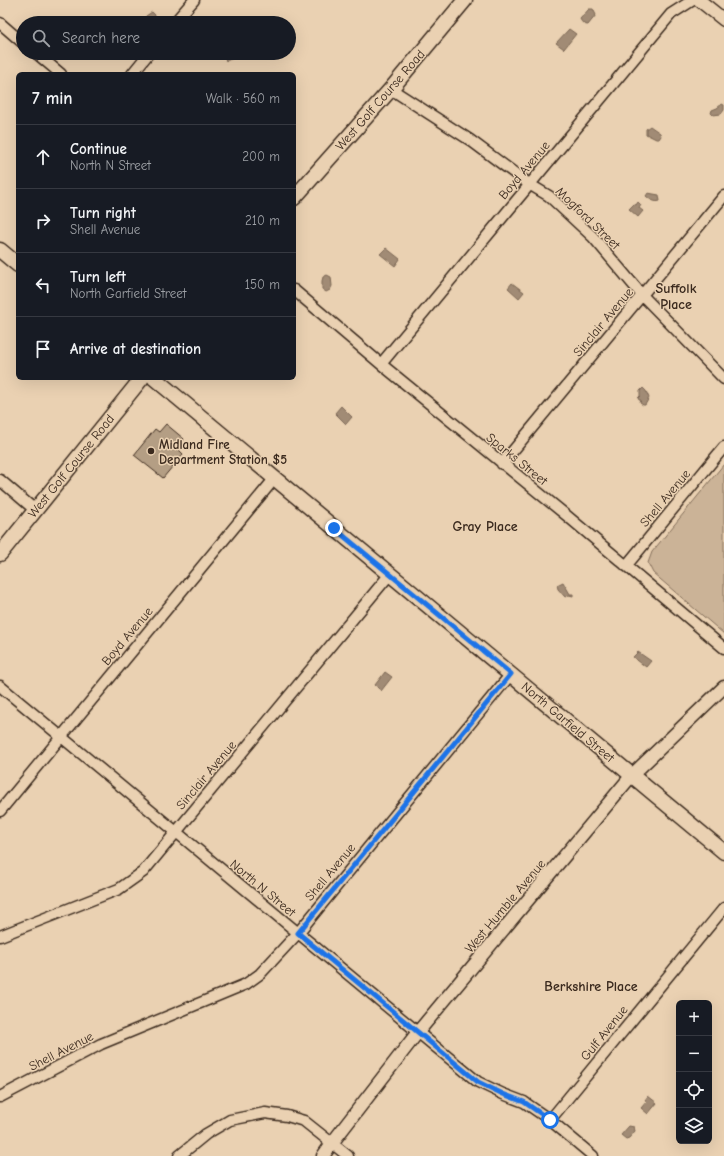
<!DOCTYPE html>
<html lang="en">
<head>
<meta charset="utf-8">
<style>
  :root { --surface:#171b24; --page:#20242c; --text:#f1f3f6; --muted:#9ea1a6; --line:#363941 }
  body { margin:0; font-family:"Comic Neue",sans-serif; background:var(--page); color:var(--text) }
  .controls { position:absolute; right:12px; bottom:12px; display:grid; overflow:hidden; border-radius:6px; box-shadow:0 4px 16px #0002 }
  .controls button { width:36px; height:36px; display:grid; place-items:center; padding:0; border:0; border-bottom:1px solid var(--line); background:var(--surface); color:var(--text); font:20px sans-serif }
  .stop { position:absolute; width:12px; height:12px; margin:-9px; border:3px solid #1a73e8; border-radius:50%; background:#fff }
  .stop.end { background:#1a73e8; border-color:#fff; box-shadow:0 1px 4px #0008 }
  .list { margin:0; padding:0; list-style:none }
  h2 { display:flex; justify-content:space-between; align-items:center; height:52px; margin:0; padding:0 16px; font-size:17px }
  h2 small { font-size:13px; font-weight:400; color:var(--muted) }
  .list li { display:grid; grid-template-columns:26px 1fr auto; gap:12px; align-items:center; box-sizing:border-box; height:64px; padding:0 16px; border-top:1px solid var(--line) }
  .list b { display:block; font-size:15px; white-space:nowrap }
  .list p { margin:0; font-size:13px; white-space:nowrap; color:var(--muted) }
  .list em { font-size:13px; font-style:normal; color:var(--muted) }
  .icon { flex:none; width:22px; height:22px; fill:none; stroke:currentColor; stroke-width:2; stroke-linecap:round; stroke-linejoin:round }
  .map { position:relative; flex:none; width:724px; height:1156px; overflow:hidden }
  .search { position:absolute; background:var(--surface); box-shadow:0 4px 16px #0002; left:16px; top:16px; width:280px; height:44px; display:flex; align-items:center; gap:10px; box-sizing:border-box; padding:0 14px; border-radius:22px; color:var(--muted); font-size:15px }
  .panel { position:absolute; background:var(--surface); box-shadow:0 4px 16px #0002; left:16px; top:72px; width:280px; height:308px; border-radius:6px }
  .map>svg:first-child { display:block }
  .green { fill:#cbb397; stroke:#836e5a }
  .water { fill:#a18b74; stroke:#786452 }
  .building { fill:#b49e84; stroke:#3b2a1e }
  .lines { fill:none; stroke-linecap:round; stroke-linejoin:round }
  .minor-casing { stroke:#3b2a1e; stroke-width:13 }
  .tertiary-casing { stroke:#3b2a1e; stroke-width:15 }
  .secondary-casing { stroke:#3b2a1e; stroke-width:17 }
  .minor { stroke:#ead1b2; stroke-width:10 }
  .tertiary { stroke:#ead1b2; stroke-width:12 }
  .secondary { stroke:#ead1b2; stroke-width:14 }
  .route { stroke:#1a73e8; stroke-width:5 }
  .poi-dot { fill:#3b2a1e; stroke:#ead1b2; stroke-width:1.5 }
  .labels { text-anchor:middle; dominant-baseline:central; stroke-width:3; stroke-linejoin:round; paint-order:stroke }
  .street-label { font-size:13px; fill:#3b2a1e; stroke:#ead1b2 }
  .poi-label { font-size:13px; font-weight:bold; fill:#3b2a1e; stroke:#ead1b2; text-anchor:start }
  .neighbourhood-label { font-size:14px; font-weight:bold; fill:#3b2a1e; stroke:#ead1b2 }
</style>
</head>
<body>
<div class="map">
<svg width="724" height="1156" viewBox="0 0 724 1156">
  <rect width="100%" height="100%" fill="#ead1b2"/>
  <filter id="ink" filterUnits="userSpaceOnUse"><feTurbulence type="fractalNoise" baseFrequency=".025" numOctaves="2"/><feDisplacementMap in="SourceGraphic" scale="8" xChannelSelector="R" yChannelSelector="G"/><feConvolveMatrix kernelMatrix="1 2 1 2 8 2 1 2 1" color-interpolation-filters="sRGB"/></filter>
  <g filter="url(#ink)">
    <!-- green -->
    <path class="green" d="M724,464V634L653,573L648,563L652,552Z"/>
    <!-- water -->
    <path class="water" d="M589,9H593L596,15L588,25C584,25 582,23 580,19Z
      M152,12L155,15L154,19L150,23H144L146,16Z
      M569,29L576,34L564,49L556,43Z
      M223,53H240L241,55L226,61Z
      M722,104L724,105V110L721,114L713,115L711,113L712,110L717,108Z
      M650,126L660,133L661,136L659,139H656L646,134V129Z
      M648,193L659,195L660,201C655,203 649,199 646,196Z
      M638,202L641,205L639,208L643,211L638,217L629,209L634,204L636,205Z
      M386,248L400,259L395,266L380,254Z
      M327,275L331,277L332,286L330,290L326,292L322,289V281L323,277Z
      M512,283L524,292L519,298L508,288Z
      M643,388L646,391L649,398L645,405H643L640,403L641,400H639L638,398L640,396V391Z
      M341,406L352,417L346,424L335,413Z
      M563,582L570,594H573V596L569,595L565,597L558,589L557,585Z
      M638,652L651,661L646,667L633,657Z
      M385,672L392,677L381,691L375,685Z
      M648,1096L657,1103L648,1114L641,1108L647,1101L645,1100Z
      M629,1126L634,1127L635,1131L629,1138L626,1139L621,1135Z"/>
    <!-- building -->
    <path class="building" d="M166,424L184,439L177,448L183,454L163,478L134,455L155,429L159,432Z"/>
    <g class="lines">
      <!-- minor casing -->
      <g class="minor-casing">
        <path id="minor" d="M0,23L23,43
          M174,23L194,0
          M36,53L61,74
          M132,74L149,53
          M391,89L470,140L529,184L549,196L593,237L642,295L724,379
          M294,290L381,364L566,515L724,648
          M381,364L671,14L693,0
          M502,464L724,196
          M0,480L35,510
          M626,566L724,447
          M0,686L478,1082L503,1094L524,1102L550,1120L593,1156
          M0,811L275,478
          M0,936L119,889L143,872L390,574
          M0,1097L101,1044L246,984L260,974L298,933L511,674
          M550,1120L724,908
          M179,1156L206,1134L230,1120L265,1113L287,1116L304,1121L348,1156"/>
      </g>
      <!-- tertiary casing -->
      <g class="tertiary-casing">
        <path id="tertiary" d="M699,0L724,20
          M323,1156L332,1143L418,1032L632,775L724,687"/>
      </g>
      <!-- secondary casing -->
      <g class="secondary-casing">
        <path id="secondary" d="M294,198L391,89L465,0
          M0,250L18,265
          M154,378L724,852
          M0,554L142,378"/>
      </g>
      <!-- minor -->
      <use href="#minor" class="minor"/>
      <!-- tertiary -->
      <use href="#tertiary" class="tertiary"/>
      <!-- secondary -->
      <use href="#secondary" class="secondary"/>
    </g>
  </g>
  <g class="lines" filter="url(#ink)">
    <!-- route -->
    <path class="route" d="M334,528L511,674L298,933L478,1082L503,1094L524,1102L550,1120"/>
  </g>
  <!-- markers -->
  <circle class="poi-dot" cx="151" cy="451" r="4"/>
  <g class="labels">
    <!-- street labels -->
    <g class="street-label">
      <text transform="translate(380 100) rotate(-49)">West Golf Course Road</text>
      <text transform="translate(524 170) rotate(-50)">Boyd Avenue</text>
      <text transform="translate(588 218) rotate(44)">Mogford Street</text>
      <text transform="translate(603 322) rotate(-50)">Sinclair Avenue</text>
      <text transform="translate(517 459) rotate(39)">Sparks Street</text>
      <text transform="translate(71 466) rotate(-51)">West Golf Course Road</text>
      <text transform="translate(665 498) rotate(-50)">Shell Avenue</text>
      <text transform="translate(127 636) rotate(-50)">Boyd Avenue</text>
      <text transform="translate(568 722) rotate(40)">North Garfield Street</text>
      <text transform="translate(206 775) rotate(-50)">Sinclair Avenue</text>
      <text transform="translate(330 872) rotate(-50)">Shell Avenue</text>
      <text transform="translate(263 888) rotate(40)">North N Street</text>
      <text transform="translate(505 906) rotate(-50)">West Humble Avenue</text>
      <text transform="translate(604 1033) rotate(-51)">Gulf Avenue</text>
      <text transform="translate(61 1051) rotate(-27)">Shell Avenue</text>
    </g>
    <!-- poi labels -->
    <g class="poi-label">
      <text x="159" y="444">Midland Fire<tspan x="159" dy="15">Department Station $5</tspan></text>
    </g>
    <!-- neighbourhood labels -->
    <g class="neighbourhood-label">
      <text x="676" y="288">Suffolk<tspan x="676" dy="16">Place</tspan></text>
      <text x="485" y="526">Gray Place</text>
      <text x="591" y="986">Berkshire Place</text>
    </g>
  </g>
</svg>
<div class="controls">
<button>+</button>
<button>−</button>
<button><svg class="icon" aria-label="locate" viewBox="0 0 24 24"><circle cx="12" cy="12" r="6"/><path d="M12 2v4M12 18v4M2 12h4M18 12h4"/></svg></button>
<button><svg class="icon" aria-label="layers" viewBox="0 0 24 24"><path d="M12 4l9 5-9 5-9-5zM3 14l9 5 9-5"/></svg></button>
</div>
<div class="stop" style="left:550px;top:1120px"></div>
<div class="stop end" style="left:334px;top:528px"></div>
<div class="search"><svg class="icon" aria-label="search" viewBox="0 0 24 24"><circle cx="10" cy="10" r="6"/><path d="M15 15l6 6"/></svg>Search here</div>
<section class="panel">
<h2>7 min<small>Walk · 560 m</small></h2>
<ul class="list">
<li><svg class="icon" aria-label="ahead" viewBox="0 0 24 24"><path d="M12 20V5M6 11l6-6 6 6"/></svg><div><b>Continue</b><p>North N Street</p></div><em>200 m</em></li>
<li><svg class="icon" aria-label="right" viewBox="0 0 24 24"><path d="M7 20v-9h11M14 6l5 5-5 5"/></svg><div><b>Turn right</b><p>Shell Avenue</p></div><em>210 m</em></li>
<li><svg class="icon" aria-label="left" viewBox="0 0 24 24"><path d="M17 20v-9H6M10 6l-5 5 5 5"/></svg><div><b>Turn left</b><p>North Garfield Street</p></div><em>150 m</em></li>
<li><svg class="icon" aria-label="arrive" viewBox="0 0 24 24"><path d="M6 21V4h12l-3 4 3 4H6"/></svg><div><b>Arrive at destination</b></div></li>
</ul>
</section>
</div>
</body>
</html>
